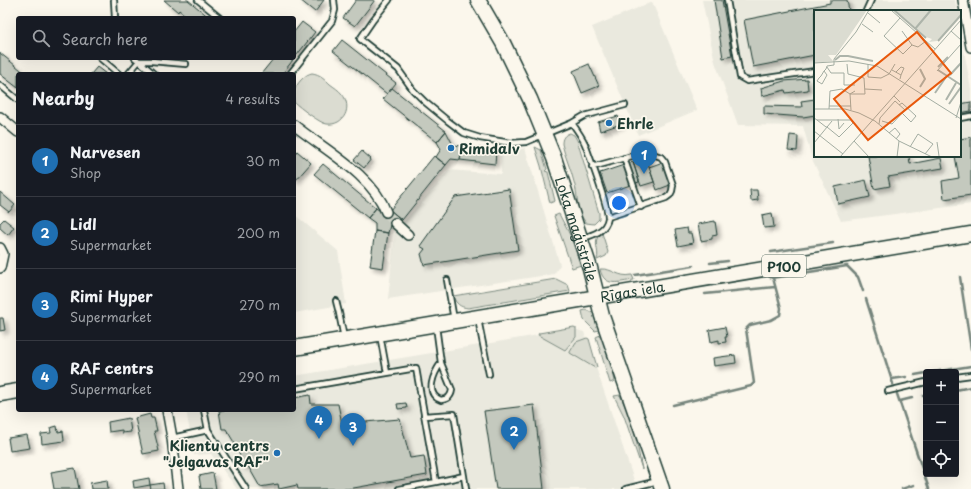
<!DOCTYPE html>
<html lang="en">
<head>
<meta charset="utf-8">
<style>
  :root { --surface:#171b24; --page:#20242c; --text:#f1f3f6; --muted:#9ea1a6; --line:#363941; --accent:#1f6fb2 }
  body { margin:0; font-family:"Playpen Sans",sans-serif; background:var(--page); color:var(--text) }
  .controls { position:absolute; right:12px; bottom:12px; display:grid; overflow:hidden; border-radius:4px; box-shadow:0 4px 16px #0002 }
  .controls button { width:36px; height:36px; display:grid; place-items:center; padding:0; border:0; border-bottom:1px solid var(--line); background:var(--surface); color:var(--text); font:20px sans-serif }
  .you { position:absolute; left:619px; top:203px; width:14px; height:14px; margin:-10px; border:3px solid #fff; border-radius:50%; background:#1a73e8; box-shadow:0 0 0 6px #1a73e833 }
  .badge { display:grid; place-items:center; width:26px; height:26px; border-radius:50%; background:var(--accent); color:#fff; font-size:13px; font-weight:700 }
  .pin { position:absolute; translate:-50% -33px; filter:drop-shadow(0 1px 2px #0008) }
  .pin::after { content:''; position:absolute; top:21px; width:14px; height:12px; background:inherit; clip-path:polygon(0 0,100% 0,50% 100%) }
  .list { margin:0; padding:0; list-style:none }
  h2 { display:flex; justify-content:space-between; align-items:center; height:52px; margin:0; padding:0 16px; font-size:17px }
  h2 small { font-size:13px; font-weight:400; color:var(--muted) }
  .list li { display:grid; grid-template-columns:26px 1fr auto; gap:12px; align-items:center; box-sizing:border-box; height:72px; padding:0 16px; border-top:1px solid var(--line) }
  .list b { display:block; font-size:15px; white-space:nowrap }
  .list p { margin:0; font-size:13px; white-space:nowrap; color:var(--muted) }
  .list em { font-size:13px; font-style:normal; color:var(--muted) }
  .icon { flex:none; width:22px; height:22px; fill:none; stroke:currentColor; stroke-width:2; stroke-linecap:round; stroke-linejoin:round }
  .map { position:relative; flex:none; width:971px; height:489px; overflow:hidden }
  .search { position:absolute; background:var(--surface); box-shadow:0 4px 16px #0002; left:16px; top:16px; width:280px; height:44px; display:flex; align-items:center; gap:10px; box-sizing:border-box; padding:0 14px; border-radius:4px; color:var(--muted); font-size:15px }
  .panel { position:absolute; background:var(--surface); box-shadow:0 4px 16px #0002; left:16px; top:72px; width:280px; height:340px; border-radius:4px }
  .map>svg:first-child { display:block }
  .built { fill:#eae9de }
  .green { fill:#dbdcd1; stroke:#7d8c82 }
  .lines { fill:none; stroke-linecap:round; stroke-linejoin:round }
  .stream { stroke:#74847b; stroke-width:2.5 }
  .building { fill:#c4c9be; stroke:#1f3d34; filter:url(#shadow) }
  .street-tunnel { stroke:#cfd2c7; stroke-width:9; stroke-dasharray:9 4.5; stroke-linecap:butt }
  .lane-casing { stroke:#1f3d34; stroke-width:8 }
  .street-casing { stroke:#1f3d34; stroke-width:12 }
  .primary-casing { stroke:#1f3d34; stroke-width:17 }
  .lane { stroke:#fbf7ec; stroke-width:4.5 }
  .street { stroke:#fbf7ec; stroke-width:9 }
  .primary { stroke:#fbf7ec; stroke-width:14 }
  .poi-dot { fill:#1f6fb2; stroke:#fbf7ec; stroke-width:1.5 }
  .labels { text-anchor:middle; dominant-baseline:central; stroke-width:3.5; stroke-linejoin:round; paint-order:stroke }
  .shield { fill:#fbf7ec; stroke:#61756b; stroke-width:1 }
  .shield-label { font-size:13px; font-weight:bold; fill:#1f3d34 }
  .poi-label { font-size:14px; font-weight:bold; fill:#1f3d34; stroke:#fbf7ec; text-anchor:start }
  .street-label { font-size:14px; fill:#1f3d34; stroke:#fbf7ec }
  .inset-river { fill:none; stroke:#adb4aa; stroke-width:2 }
  .inset-road { fill:none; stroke:#a3ada2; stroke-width:1 }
  .view { fill:#e8590c; fill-opacity:0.15; stroke:#e8590c; stroke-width:2 }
  .inset-edge { fill:none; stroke:#1f3d34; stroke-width:2 }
</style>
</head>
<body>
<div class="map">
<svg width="971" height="489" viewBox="0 0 971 489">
  <defs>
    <filter id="shadow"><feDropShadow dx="3.5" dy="3.5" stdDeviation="2" flood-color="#0004"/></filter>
  </defs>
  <rect width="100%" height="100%" fill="#fbf7ec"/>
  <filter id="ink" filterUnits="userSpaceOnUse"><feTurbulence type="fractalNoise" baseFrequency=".025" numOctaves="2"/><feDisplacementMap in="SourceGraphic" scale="8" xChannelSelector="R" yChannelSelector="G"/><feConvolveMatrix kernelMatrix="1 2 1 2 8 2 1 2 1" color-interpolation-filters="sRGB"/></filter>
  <g filter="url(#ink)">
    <!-- built -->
    <path class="built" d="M702,0H955L957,11H815V156H960V29L971,89V204L841,221L812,159L803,126L738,125L715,62Z
      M652,2L697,110L638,135L592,27Z
      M525,148L560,265L554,274L388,299L395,232L449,170L501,174L500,154Z
      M294,214L338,251L346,304L294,313Z
      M574,329L584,332L637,489H237L211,454L194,455L186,410H294V376Z"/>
    <!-- green -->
    <path class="green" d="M312,73C320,74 325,79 330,84C334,87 339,90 342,94C353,107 344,126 327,124C321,124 299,107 294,102C294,99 293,94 294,92C296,84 305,74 312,73Z
      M570,133L574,135L577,140L599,213V219L594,224L586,223C575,209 579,198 574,182C571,169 565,157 562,144C562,138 564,135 570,133Z
      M535,147L541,150L547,169L545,171L548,172L555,201L550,203L541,166Z
      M559,214L570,235L581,265L572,268L554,216Z
      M602,233L608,252L606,256L597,260C600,250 592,242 600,234Z
      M600,269C613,268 618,278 632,275L634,280C619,282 604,288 600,269Z
      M556,279L568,285L570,291L468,308C460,307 456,304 453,296Z
      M586,310C596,313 598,319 603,329L595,331L584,320L582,311Z
      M574,327L576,328V337L565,350L538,335L539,333Z
      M604,333L615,381L610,383L596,337Z
      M587,338L589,339L597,367L595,368L570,353V352L576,342Z
      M620,395L633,424L642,469L624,416L614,396Z"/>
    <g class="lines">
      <!-- stream -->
      <path class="stream" d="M771,252L833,243
        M710,263L728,261
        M635,275L693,266
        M768,276L772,278L847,266L858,277L863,291
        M960,277L971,349
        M705,294L775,287
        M866,299L893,384
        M933,372L971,366
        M915,375L926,373
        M892,379L906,377
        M956,390L971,387
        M897,394L929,489
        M923,396L926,395
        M900,401L912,398
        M673,405L751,386L754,383L746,329L750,325L771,320L780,315L781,308L773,278
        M902,489L914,485"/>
    </g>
    <!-- building -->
    <path class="building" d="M164,0H188L210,18H189L179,10L178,12Z
      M300,0H324L315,12Z
      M356,0H375L355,26L343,18Z
      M714,0H722L732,56L723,58Z
      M830,0H847L849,11H815V55L753,67L744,20L830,3Z
      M302,22L315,32L282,74H261L274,58H294V32Z
      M342,40L396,83L387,94L333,51Z
      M0,53L26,74H18V88L0,74Z
      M589,64L599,86L582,93L573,71Z
      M97,67L106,74H91Z
      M807,79L808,90L786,93L785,90L762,96L761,88L784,81Z
      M392,88L446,131L437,142L383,99Z
      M815,99V115L803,117L764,114V106L802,107L801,101Z
      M971,102V111L960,113V104Z
      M618,116L621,124L600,131L598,122Z
      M446,131L453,145L462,146L460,160L451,159L446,165L436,157L441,149L437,142Z
      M790,135L798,136L797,151L788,150Z
      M971,137V195L944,199L942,181L959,178L955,156H960V139Z
      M462,146L496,150L495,164L460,160Z
      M297,151L311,163L296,180L294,178V155Z
      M362,151L371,159L364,168L354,160Z
      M434,156L446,165L402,220L390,210Z
      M868,156H909L910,164L941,158L943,168L888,177L890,186L874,189Z
      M646,157L654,182L641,186L633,162Z
      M633,162L639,182L607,193L600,173Z
      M663,162L670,185L657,190L649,167Z
      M323,164L376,208L368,218L314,174Z
      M866,180L870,197L838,204L835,187Z
      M509,189L518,250L424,265L421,254L425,249L420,246L455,197Z
      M750,190H757L758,200L751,201Z
      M0,192L15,205L9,212L0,205Z
      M376,208L383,213L390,210L402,220L390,225L388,233L375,231V223L368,218Z
      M772,213L774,227L764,228L762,215Z
      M4,219L14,227L8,235L0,228V223Z
      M715,221L717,235L712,236V239L701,241L698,224Z
      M687,228L688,233H691L693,243L678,246L675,230Z
      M375,231L388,233L383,268L370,266Z
      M0,318H3L5,330L0,331Z
      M725,327L727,337H725L726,342L719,343V340L711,342L709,330Z
      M735,355L736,363L714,366L713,358Z
      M310,395L311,404H338L342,424L400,419L410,458L424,456L427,475L348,489H298L297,485L279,489L278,484L260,487L248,466H242L238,449L226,429H222L219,411L227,410H294V398Z
      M406,403L407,408L398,409L397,404Z
      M534,405L544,489H496L484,411Z
      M150,414L151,418H154L157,431H154L159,451L143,454L135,418Z
      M129,418L131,432L122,433V430L109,432L108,422Z
      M57,426L58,432L63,431L64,441L42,444L41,434L51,433L50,428Z
      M27,435L30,448L10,451L8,438Z
      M75,468L79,489H54L51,472Z
      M213,473L216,489H201L199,476Z
      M149,478L150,485L134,488L133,481Z
      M107,480L108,489H91L90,483Z
      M163,483L164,489H151L150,485Z"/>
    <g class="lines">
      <!-- street-tunnel -->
      <path class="street-tunnel" d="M386,212L395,223"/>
      <!-- lane casing -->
      <g class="lane-casing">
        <path id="lane" d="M114,0L115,18
          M198,0L220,18
          M389,0L373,20L360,39L398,69L413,90L425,102L448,121L464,133L480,138L511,143L526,142L572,123L584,116L625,105
          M727,0L740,77L747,81L815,71
          M866,11L871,0
          M100,58L119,74
          M135,58L139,61H151L186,64
          M128,74L139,61L154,74
          M290,74L332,21L335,10L334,0
          M0,85L18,100
          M960,118L971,116
          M572,123C577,130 582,137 585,144C589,155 609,209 608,218C606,231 593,235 583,238
          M624,158L641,207
          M592,167L643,153L653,154L661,157L665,162L673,185L672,191L670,195L666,198L608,217
          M447,280L454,320
          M336,301L339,313L344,338
          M478,319L489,374
          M436,326L441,363C434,373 424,394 441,400C448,399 451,397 452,390L441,363
          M380,335L387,373
          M956,377L971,375
          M294,389L416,368L436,482L399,489
          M888,391L926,382
          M424,416L454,414L466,489
          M208,430L246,489
          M172,438L208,430L204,410
          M436,482L464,476
          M626,489L658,481"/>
      </g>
      <!-- street casing -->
      <g class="street-casing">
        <path id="street" d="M963,0L971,47
          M0,117L18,132
          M294,125C323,149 373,175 386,212
          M395,223L408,235
          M0,248L3,254L0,268
          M167,410L172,438L178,489"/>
      </g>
      <!-- primary casing -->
      <g class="primary-casing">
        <g id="primary">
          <path id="s1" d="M478,0L503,43L530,99L554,158L590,268L602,316L662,489"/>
          <path id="s2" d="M294,348L971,234"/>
          <path d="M0,394L18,391"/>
        </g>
      </g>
      <!-- lane -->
      <use href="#lane" class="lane"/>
      <!-- street -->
      <use href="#street" class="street"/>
      <!-- primary -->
      <use href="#primary" class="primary"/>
    </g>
  </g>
  <!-- markers -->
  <g class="poi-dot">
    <circle cx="609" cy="123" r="4"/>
    <circle cx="451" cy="148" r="4"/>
    <circle cx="277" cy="453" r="4"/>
  </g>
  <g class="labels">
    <!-- shield labels -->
    <rect class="shield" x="762" y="255" width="44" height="22" rx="3"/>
    <g class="shield-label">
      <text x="784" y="266">P100</text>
    </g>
    <!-- poi labels -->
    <g class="poi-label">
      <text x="617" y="123">Ehrle</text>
      <text x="459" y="148">Rimidalv</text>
      <text x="269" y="445" text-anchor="end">Klientu centrs<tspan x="269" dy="16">"Jelgavas RAF"</tspan></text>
    </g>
    <!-- street labels -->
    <g class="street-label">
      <text stroke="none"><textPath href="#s1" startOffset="250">Loka maģistrāle</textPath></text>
      <text stroke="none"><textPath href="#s2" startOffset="343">Rīgas iela</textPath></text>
    </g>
  </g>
  <!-- overview -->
  <g transform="translate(814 10)">
    <rect width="147" height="147" fill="#fbf7ec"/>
    <path d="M0,0H53L22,45H14L19,51L0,53ZM81,0H147V4L123,31L115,32L118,29L112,27Z" fill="#dbdcd1"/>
    <path class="inset-river" d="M80,0L112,28M101,19L117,0M124,31L147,5M21,50L26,46H34L59,51M124,57L134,47M106,59L111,69L106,77M124,60L147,75M136,65L147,53M121,83L132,67M132,90L142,73M135,94L147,77"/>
    <path class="inset-road" d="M77,0L121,39M54,3L66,13M86,8L70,26L89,44L98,35L104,37L112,31M48,14L59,22M88,21L98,35M137,21L147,30M0,53L35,51L63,56L147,109M33,54L34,64L50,68L51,84H36L37,100M54,54V67L67,68L75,64L81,54M13,57L17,63H30V75H41M78,60L87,65L86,69M10,61L13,65L8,74L3,71L5,68L7,66L10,61L12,59L13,56L20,55V49L42,22L55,0M123,61L147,34M82,62L87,57L90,58L87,65M51,79L68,80M80,86L86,92L83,89M85,95L88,93L102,106L97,112L88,103M15,96H37M0,99H31L45,103L61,111L85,131L118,147M15,99L16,81L28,79L36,84L41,81M0,108L3,110L12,117H13L24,126L25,127L39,113L37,110H3M142,108L147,92M24,109L25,119L30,113M65,114L66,108L81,91L91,100L78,114L68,111M0,121L29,144M75,123L81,118L86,124L82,129M40,131L55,147M123,132L125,146M0,133L18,111M96,137L104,124L119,134L111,144M26,147L147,10M83,147L85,131"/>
    <path class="view" d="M103,22L137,63L54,130L20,89Z"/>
    <rect width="147" height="147" class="inset-edge"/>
  </g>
</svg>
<div class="controls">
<button>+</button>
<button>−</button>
<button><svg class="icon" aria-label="locate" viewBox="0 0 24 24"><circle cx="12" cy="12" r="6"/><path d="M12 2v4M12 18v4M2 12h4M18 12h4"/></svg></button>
</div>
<div class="you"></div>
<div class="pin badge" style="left:644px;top:174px">1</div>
<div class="pin badge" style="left:514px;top:450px">2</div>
<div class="pin badge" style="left:353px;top:446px">3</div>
<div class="pin badge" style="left:319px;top:439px">4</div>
<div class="search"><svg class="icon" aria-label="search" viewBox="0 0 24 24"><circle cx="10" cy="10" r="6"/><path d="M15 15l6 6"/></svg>Search here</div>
<section class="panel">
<h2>Nearby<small>4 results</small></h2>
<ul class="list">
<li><span class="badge">1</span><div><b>Narvesen</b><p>Shop</p></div><em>30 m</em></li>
<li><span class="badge">2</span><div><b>Lidl</b><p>Supermarket</p></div><em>200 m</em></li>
<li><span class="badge">3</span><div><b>Rimi Hyper</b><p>Supermarket</p></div><em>270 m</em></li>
<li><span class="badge">4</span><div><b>RAF centrs</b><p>Supermarket</p></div><em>290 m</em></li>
</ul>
</section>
</div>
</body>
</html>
